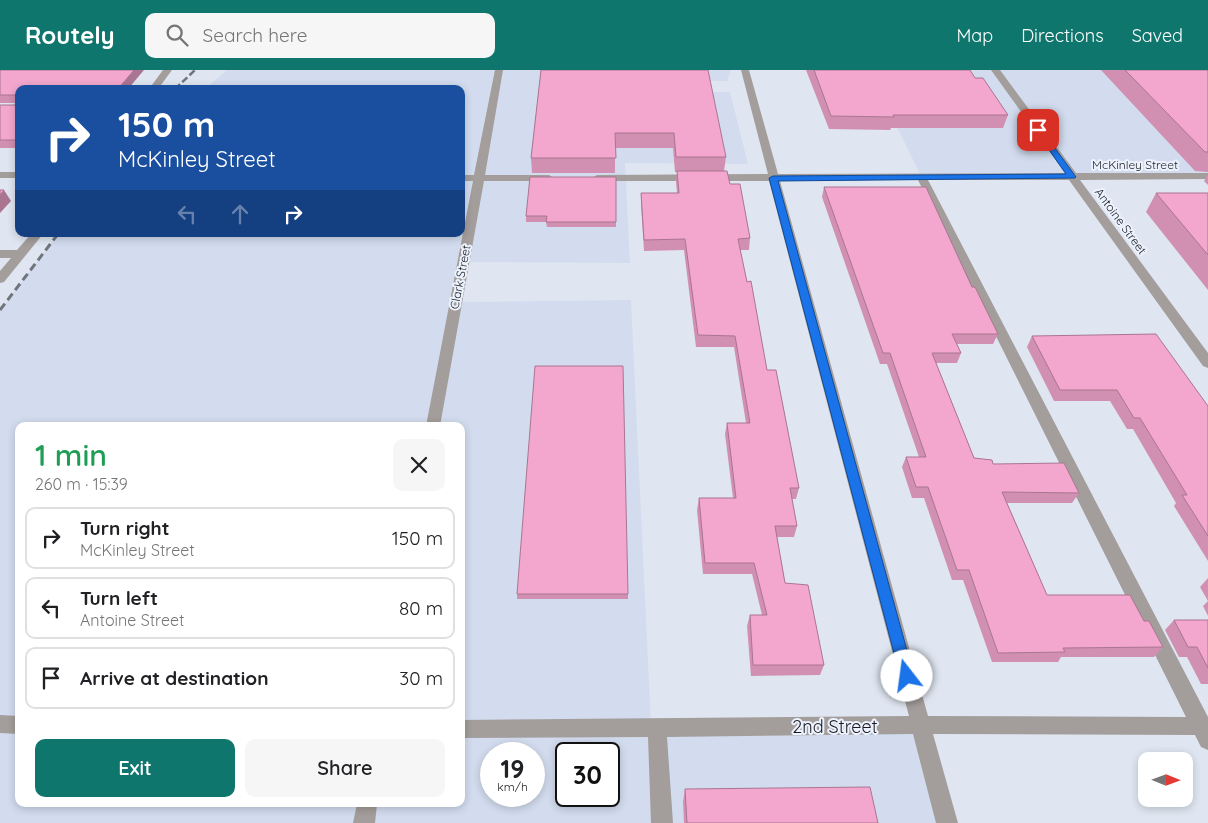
<!DOCTYPE html>
<html lang="en">
<head>
<meta charset="utf-8">
<style>
  :root { --surface:#fff; --page:#f6f6f6; --text:#202124; --muted:#757577; --line:#e0e0e0; --accent:#0f766e }
  body { margin:0; font-family:Quicksand,sans-serif; background:var(--page); color:var(--text); height:100vh; display:flex; flex-direction:column; font-size:19px; white-space:nowrap }
  * { box-sizing:border-box; margin:0 }
  p { font-size:16px; color:var(--muted) }
  .icon { flex:none; width:28px; height:28px; fill:none; stroke:currentColor; stroke-width:2; stroke-linecap:round; stroke-linejoin:round }
  .map { position:relative; flex:1; overflow:hidden }
  .panel { position:absolute; left:15px; top:352px; width:450px; height:385px; display:flex; flex-direction:column; background:var(--surface); border-radius:10px; box-shadow:0 2px 8px #0003 }
  .panel>* { flex:none }
  .guide { position:absolute; left:15px; top:15px; width:450px; height:152px; border-radius:10px; box-shadow:0 2px 8px #0003; background:#1a4fa0; color:#fff; overflow:hidden }
  .needle { width:32px; rotate:91deg }
  .controls { position:absolute; left:1138px; top:682px; display:grid; gap:10px }
  .controls a { display:grid; place-items:center; width:55px; height:55px; border-radius:10px; background:var(--surface); box-shadow:0 2px 8px #0003; font-size:25px }
  .speed { position:absolute; left:480px; top:672px; display:flex; gap:10px; font-size:25px; font-weight:700; text-align:center }
  .speed>* { display:grid; place-content:center; width:65px; height:65px; border-radius:50%; background:var(--surface); box-shadow:0 2px 8px #0003; line-height:1 }
  .speed small { font-size:12px; font-weight:400 }
  .speed .limit { border:2px solid #111; border-radius:8px; background:#fff; color:#111 }
  .pin { position:absolute; display:grid; place-items:center; width:42px; height:42px; color:#fff; margin:-21px; border-radius:10px; box-shadow:0 2px 8px #0006 }
  .me { position:absolute; width:55px; margin:-28px; rotate:345deg; stroke-linejoin:round; filter:drop-shadow(0 0 4px #0008) }
  .turn { display:flex; align-items:center; gap:18px; height:105px; padding:0 20px; font-size:22px }
  .turn .icon { width:65px; height:65px; stroke-width:2.5 }
  .turn b { display:block; font-size:35px; line-height:42px }
  .lanes { display:flex; align-items:center; height:48px; padding:0 20px; background:#0003; justify-content:center; gap:25px; direction:ltr }
  .lanes .off { opacity:.35 }
  .round { display:grid; place-items:center; flex:none; width:52px; height:52px; border-radius:10px; background:var(--page) }
  .overview { display:flex; align-items:center; justify-content:space-between; height:85px; padding:0 20px }
  h1 { font-size:30px; font-weight:600; line-height:38px; color:#1e9e55 }
  .action { display:flex; gap:10px; margin-top:auto; padding:10px 20px }
  .action a { flex:1; height:58px; border-radius:10px; background:var(--accent); color:#fff; font-size:20px; font-weight:600; line-height:58px; text-align:center }
  .action a+a { background:var(--page); color:var(--text) }
  ul { padding:0; list-style:none }
  li { display:flex; align-items:center; gap:15px; height:62px; margin:0 10px 8px; padding:0 10px; border:2px solid var(--line); border-radius:10px }
  li div { flex:1 }
  li b { display:block; font-size:19px }
  li em { font-style:normal }
  header { display:flex; align-items:center; gap:30px; box-sizing:border-box; height:70px; padding:0 25px; background:var(--accent); color:#fff }
  header strong { font-size:24px }
  nav { display:flex; gap:28px; margin-inline-start:auto; font-size:18px }
  .search { width:350px; height:45px; background:var(--page); display:flex; align-items:center; gap:12px; box-sizing:border-box; padding:0 18px; border-radius:10px; color:var(--muted); font-size:19px }
  .map>svg:first-child { display:block }
  .built { fill:#d2dcee; fill-rule:evenodd }
  .lines { fill:none; stroke-linecap:round; stroke-linejoin:round }
  .minor { fill:#a39d9b; fill-rule:evenodd }
  .rail-far1 { stroke:#70747b; stroke-width:2.5; stroke-dasharray:7 3; stroke-linecap:butt }
  .rail { stroke:#70747b; stroke-width:3; stroke-dasharray:8 4.5; stroke-linecap:butt }
  .wall { fill:#d190b1 }
  .shaded-wall { fill:#aa7590 }
  .building { fill:#f3a7ce; stroke:#aa7590 }
  .route { fill:#1a73e8; stroke:#114b97 }
  .labels { text-anchor:middle; dominant-baseline:central; stroke-width:4; stroke-linejoin:round; paint-order:stroke }
  .far-street-label { font-size:12px; fill:#1a1c20; stroke:#edf3fe }
  .near-street-label { font-size:18px; fill:#1a1c20; stroke:#edf3fe }
</style>
</head>
<body>
<header>
<strong>Routely</strong>
<div class="search"><svg class="icon" aria-label="search" viewBox="0 0 24 24"><circle cx="10" cy="10" r="6"/><path d="M15 15l6 6"/></svg>Search here</div>
<nav><a>Map</a><a>Directions</a><a>Saved</a></nav>
</header>
<div class="map">
<svg width="1208" height="753" viewBox="0 0 1208 753">
  <rect width="100%" height="100%" fill="#dfe6f1"/>
  <g class="built">
    <path d="M227 0H731L727 11H630V23L730 22 748 94 625 93 630 193 463 192 455 232 631 230 651 657 920 655 947 753H0V240L58 164H461V19H205ZM19 356H461V734H19ZM491 684H534V726H491ZM566 684H609V726H566Z"/>
    <polygon points="869,0 1208,0 1208,106 922,108"/>
  </g>
  <g class="lines">
    <g class="minor">
      <polygon points="163,0 172,0 158,19 149,19"/>
      <polygon points="495,0 503,0 485,105 549,105 554,108 549,111 484,111 440,356 426,356 473,111 461,111 461,105 474,105"/>
      <path d="M741 0H749L778 104 1065 103 991 0H1000L1076 103H1208V109L1080 110 1208 283V298L1203 296 1069 110H928L1208 647V680L1201 677 1195 665 933 664 958 753H936L913 664 667 667 673 753H651L648 667 461 668V650L909 646 769 111H597L592 108 597 105 768 104ZM918 110 1186 647 928 646 780 111Z"/>
      <rect x="0" y="102" width="19" height="6"/>
      <polygon points="31,164 43,164 4,212 0,213 0,201 11,188 0,188 0,180 17,180"/>
      <polygon points="0,645 19,646 19,664 0,663"/>
      <polygon points="357,734 377,734 375,753 353,753"/>
    </g>
    <polyline class="rail-far1" points="175,19 195,0"/>
    <polyline class="rail" points="0,240 58,164"/>
  </g>
  <g class="wall">
    <polygon points="0,0 19,19 19,78 0,78 0,35 15,35 15,33 0,33"/>
    <polygon points="541,0 726,87 724,101 750,168 749,180 740,180 747,212 767,300 799,418 796,429 792,429 797,456 794,467 777,467 785,513 824,595 820,605 751,606 747,556 750,545 762,545 752,504 703,504 697,440 699,428 733,428 725,364 727,353 746,353 734,277 696,277 684,180 644,181 641,134 641,123 677,123 676,112 677,102 675,102 673,78 615,78 615,103 532,103 531,88"/>
    <polygon points="806,0 970,0 975,8 1008,45 1003,58 891,58 890,60 829,59"/>
    <polygon points="1101,0 1208,0 1208,102 1195,101"/>
    <polygon points="1208,104 1208,115 1204,111"/>
    <polygon points="616,107 616,157 547,157 546,152 526,152 526,146"/>
    <polygon points="824,117 972,217 998,264 993,274 957,274 961,283 957,293 936,293 974,388 1079,423 1072,433 1007,433 1047,525 1144,551 1163,577 1154,587 1061,587 1058,592 992,592 963,510 952,510 924,428 912,428 902,397 906,387 919,387 887,294 880,294 822,127"/>
    <polygon points="1156,123 1208,123 1208,220 1146,142"/>
    <polygon points="1032,266 1208,336 1208,491 1174,436 1176,433 1133,359 1127,359 1110,331 1054,331 1027,277"/>
    <polygon points="1208,508 1208,546 1203,536 1208,531 1200,517"/>
    <rect x="517" y="524" width="111" height="5"/>
    <polygon points="1174,550 1208,550 1208,614 1201,614 1187,587 1179,587 1165,560"/>
    <polygon points="685,719 878,753 684,753 683,732"/>
  </g>
  <g class="shaded-wall">
    <polygon points="134,0 144,0 128,19 118,19"/>
    <polygon points="4,120 11,131 0,143 0,125"/>
  </g>
  <g class="building">
    <polygon points="0,0 134,0 118,19 19,19 19,70 0,70 0,35 15,35 17,27 15,25 0,25"/>
    <polygon points="541,0 708,0 726,87 676,87 674,63 615,63 616,88 531,88"/>
    <polygon points="814,0 970,0 975,8 983,8 1008,45 893,45 894,47 831,46"/>
    <polygon points="1125,0 1208,0 1208,82 1205,82"/>
    <polygon points="677,101 727,101 730,114 740,114 750,168 738,169 747,212 751,211 767,300 776,300 799,418 790,418 797,456 775,456 785,513 808,515 824,595 753,595 750,545 767,545 754,493 705,493 699,428 736,428 727,353 750,353 735,266 698,265 685,169 644,170 641,123 679,123"/>
    <polygon points="530,107 616,107 616,152 546,152 547,146 526,146"/>
    <polygon points="824,117 926,117 972,217 975,217 998,264 952,264 961,283 932,283 974,388 992,390 993,394 1064,393 1079,423 1002,422 1047,525 1130,525 1144,551 1149,551 1163,577 1063,578 1065,582 998,583 969,500 957,500 928,417 916,417 906,387 926,387 890,283 883,283"/>
    <polygon points="0,120 4,120 0,125"/>
    <polygon points="1156,123 1208,123 1208,185"/>
    <polygon points="1156,264 1208,336 1208,466 1182,425 1187,425 1140,348 1134,348 1117,320 1060,320 1032,266"/>
    <polygon points="535,296 623,296 628,524 517,524"/>
    <polygon points="1174,550 1208,550 1208,598 1197,577 1188,577"/>
    <polygon points="870,717 878,753 687,753 685,719"/>
  </g>
  <polygon class="route" points="1036,59 1041,59 1076,107 1075,108 778,111 914,606 912,610 907,612 902,610 900,606 769,108 773,106 1066,104 1035,60"/>
  <g class="labels">
    <g class="far-street-label">
      <text x="1135" y="94">McKinley Street</text>
      <text transform="translate(1121 151) rotate(54)">Antoine Street</text>
      <text transform="translate(460 207) rotate(-79)">Clark Street</text>
    </g>
    <g class="near-street-label">
      <text x="835" y="656">2nd Street</text>
    </g>
  </g>
</svg>
<div class="controls">
<a><svg class="needle" viewBox="-14 -14 28 28"><path d="M0-13l5 13h-10z" fill="#e53935"/><path d="M0 13l5-13h-10z" fill="#757577"/></svg></a>
</div>
<div class="speed"><div>19<small>km/h</small></div><div class="limit">30</div></div>
<div class="pin" style="left:1038px;top:60px;background:#d93025"><svg class="icon" aria-label="arrive" viewBox="0 0 24 24"><path d="M6 21V4h12l-3 4 3 4H6"/></svg></div>
<svg class="me" style="left:907px;top:606px" viewBox="-20 -20 40 40"><circle r="19" fill="#fff"/><path d="M0-13L10 11 0 6-10 11z" fill="#1a73e8"/></svg>
<div class="guide">
<div class="turn"><svg class="icon" aria-label="right" viewBox="0 0 24 24"><path d="M7 20v-9h11M14 6l5 5-5 5"/></svg><div><b>150 m</b>McKinley Street</div></div>
<div class="lanes"><svg class="icon off" aria-label="left" viewBox="0 0 24 24"><path d="M17 20v-9H6M10 6l-5 5 5 5"/></svg><svg class="icon off" aria-label="ahead" viewBox="0 0 24 24"><path d="M12 20V5M6 11l6-6 6 6"/></svg><svg class="icon" aria-label="right" viewBox="0 0 24 24"><path d="M7 20v-9h11M14 6l5 5-5 5"/></svg></div>
</div>
<section class="panel">
<div class="overview"><div><h1>1 min</h1><p>260 m · 15:39</p></div><a class="round"><svg class="icon" aria-label="close" viewBox="0 0 24 24"><path d="M6 6l12 12M18 6L6 18"/></svg></a></div>
<ul>
<li><svg class="icon" aria-label="right" viewBox="0 0 24 24"><path d="M7 20v-9h11M14 6l5 5-5 5"/></svg><div><b>Turn right</b><p>McKinley Street</p></div><em>150 m</em></li>
<li><svg class="icon" aria-label="left" viewBox="0 0 24 24"><path d="M17 20v-9H6M10 6l-5 5 5 5"/></svg><div><b>Turn left</b><p>Antoine Street</p></div><em>80 m</em></li>
<li><svg class="icon" aria-label="arrive" viewBox="0 0 24 24"><path d="M6 21V4h12l-3 4 3 4H6"/></svg><div><b>Arrive at destination</b></div><em>30 m</em></li>
</ul>
<div class="action"><a>Exit</a><a>Share</a></div>
</section>
</div>
</body>
</html>
